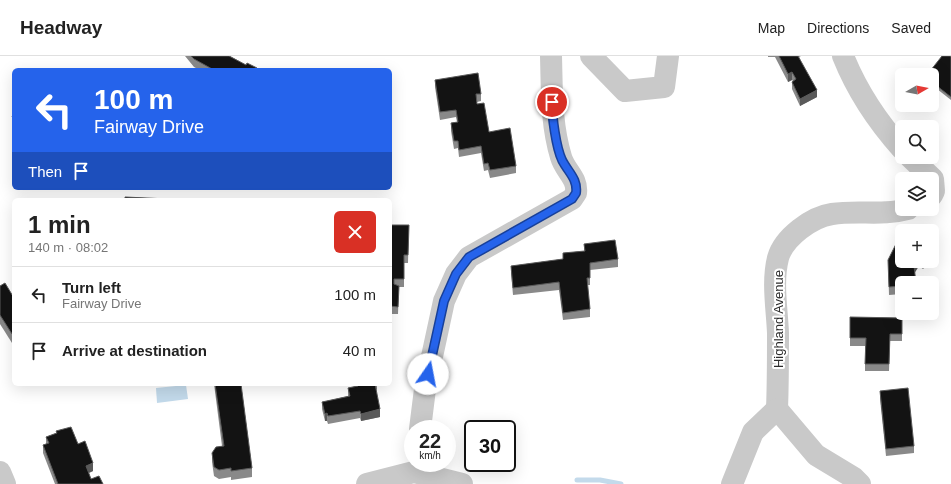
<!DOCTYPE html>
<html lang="en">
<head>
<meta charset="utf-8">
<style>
  :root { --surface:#fff; --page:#f6f6f6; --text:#222; --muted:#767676; --line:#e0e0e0 }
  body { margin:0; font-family:Helvetica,sans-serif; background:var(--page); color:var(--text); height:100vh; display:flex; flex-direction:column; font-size:15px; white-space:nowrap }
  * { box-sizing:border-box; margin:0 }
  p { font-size:13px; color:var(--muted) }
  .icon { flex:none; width:22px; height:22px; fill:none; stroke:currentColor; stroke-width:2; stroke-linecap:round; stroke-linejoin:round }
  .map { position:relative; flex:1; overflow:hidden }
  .side { position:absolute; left:12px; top:142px; width:380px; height:188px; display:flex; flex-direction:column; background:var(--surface); border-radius:6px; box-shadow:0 4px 16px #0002 }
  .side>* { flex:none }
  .top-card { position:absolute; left:12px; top:12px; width:380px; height:122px; border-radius:6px; box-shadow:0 4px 16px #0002; background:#2563eb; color:#fff; overflow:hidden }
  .needle { width:26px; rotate:81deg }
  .fabs { position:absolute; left:895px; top:12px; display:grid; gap:8px }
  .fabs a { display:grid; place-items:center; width:44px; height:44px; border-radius:6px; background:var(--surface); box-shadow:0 4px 16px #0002; font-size:20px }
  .speed { position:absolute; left:404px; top:364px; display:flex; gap:8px; font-size:20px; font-weight:700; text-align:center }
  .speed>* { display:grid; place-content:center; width:52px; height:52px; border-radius:50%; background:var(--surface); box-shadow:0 4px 16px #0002; line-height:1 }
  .speed small { font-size:10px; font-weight:400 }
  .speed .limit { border:2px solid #111; border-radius:6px; background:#fff; color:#111 }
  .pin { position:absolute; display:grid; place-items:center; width:34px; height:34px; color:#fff; margin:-17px; border:2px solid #fff; border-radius:50%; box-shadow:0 1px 4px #0007 }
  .me { position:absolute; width:44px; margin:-22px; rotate:12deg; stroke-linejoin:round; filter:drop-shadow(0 0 3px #0008) }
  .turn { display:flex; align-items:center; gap:14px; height:84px; padding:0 16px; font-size:18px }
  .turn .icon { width:52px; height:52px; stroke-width:2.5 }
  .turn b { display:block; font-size:28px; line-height:34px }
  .then { display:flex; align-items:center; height:38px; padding:0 16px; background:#0003; gap:8px; font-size:15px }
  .round { display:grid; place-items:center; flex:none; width:42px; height:42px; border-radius:6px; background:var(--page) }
  .headline { display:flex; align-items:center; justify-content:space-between; height:68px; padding:0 16px }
  h1 { font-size:24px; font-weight:800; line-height:30px }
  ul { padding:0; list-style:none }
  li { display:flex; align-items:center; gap:12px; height:56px; padding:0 16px; border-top:1px solid var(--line) }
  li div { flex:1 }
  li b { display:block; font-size:15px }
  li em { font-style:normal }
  header { display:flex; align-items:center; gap:24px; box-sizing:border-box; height:56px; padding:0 20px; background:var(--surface); border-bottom:1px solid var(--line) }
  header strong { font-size:19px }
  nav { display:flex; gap:22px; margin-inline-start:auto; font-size:14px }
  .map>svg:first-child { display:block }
  .water { fill:#c3daeb }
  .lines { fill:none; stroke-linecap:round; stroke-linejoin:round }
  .stream { stroke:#c3daeb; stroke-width:5 }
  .minor { stroke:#c9c9c9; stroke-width:22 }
  .wall { fill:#898989 }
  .shaded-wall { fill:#5a5a5a }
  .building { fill:#131313; stroke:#5a5a5a }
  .route-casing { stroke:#184099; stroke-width:10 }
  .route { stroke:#2563eb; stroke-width:7 }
  .labels { text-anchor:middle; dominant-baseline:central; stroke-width:4; stroke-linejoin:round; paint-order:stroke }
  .street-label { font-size:13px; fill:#2c2c2c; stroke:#fff }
</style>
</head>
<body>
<header>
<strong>Headway</strong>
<nav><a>Map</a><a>Directions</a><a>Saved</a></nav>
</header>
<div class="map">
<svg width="951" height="428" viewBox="0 0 951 428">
  <rect width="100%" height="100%" fill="#fff"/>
  <polygon class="water" points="186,329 188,343 157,347 156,332"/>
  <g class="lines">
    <polyline class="stream" points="577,424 600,424 621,428"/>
    <g class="minor">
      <polyline points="591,0 625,35 664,31 668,0"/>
      <path d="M843 0C857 35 876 64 902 93"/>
      <polyline points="910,101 933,123 934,135 932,139"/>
      <path d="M777 353C778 328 778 303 778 277 777 253 772 226 778 202 784 181 812 161 832 158 858 154 883 160 908 153"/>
      <path d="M420 373 425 333 444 245 456 218 469 201 572 143 576 137C578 122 565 115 561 101 551 68 552 35 551 0"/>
      <polyline points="0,416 5,428"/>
      <polyline points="367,428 414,416 462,428"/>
      <polyline points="732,428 753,376 777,353 816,399 854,422 860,428"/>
    </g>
  </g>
  <g class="wall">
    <polygon points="185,0 230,0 246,9 257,14 200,14 194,11"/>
    <polygon points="768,0 801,0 799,1 817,41 800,50 792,33 792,26 793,25 792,24 788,26 775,1 768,1"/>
    <polygon points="951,1 951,44 932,29 932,19"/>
    <polygon points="435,24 481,38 481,45 477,46 477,48 489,76 516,110 516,117 490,122 488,114 484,115 481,97 459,101 458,92 454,93 451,75 451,67 457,66 456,61 440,64 435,31"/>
    <polygon points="14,59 14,71 12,65 12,60"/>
    <polygon points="390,169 409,169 408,207 404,207 404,231 399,231 398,258 390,258"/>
    <polygon points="584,188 618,203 618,211 590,214 590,229 587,229 590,253 590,261 563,264 559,234 513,239 511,217 511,210 563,203 563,197 584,195"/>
    <polygon points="888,204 902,205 927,205 923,213 919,210 902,227 902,238 889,239"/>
    <polygon points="0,230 14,242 14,286 12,287 0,268"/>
    <polygon points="850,261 902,262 902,285 890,285 889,315 865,315 865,290 850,290"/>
    <polygon points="214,328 241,328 252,412 252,421 231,424 231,421 219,423 214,420 212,406 212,397 222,390"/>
    <polygon points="356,328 377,328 377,333 376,334 380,361 361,365 360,362 328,368 327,365 325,365 322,353 322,346 348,340 348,332 356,330"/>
    <polygon points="880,335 914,390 914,397 886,400 880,343"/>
    <polygon points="56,375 78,388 93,415 89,417 91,423 103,428 55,428 43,397 43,389 46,388 46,381 56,377"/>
  </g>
  <g class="shaded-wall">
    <polygon points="792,16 792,24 788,26 788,18"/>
    <polygon points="817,34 817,41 800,50 800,43"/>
    <polygon points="917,205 919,205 919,210 914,218 914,210"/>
    <polygon points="923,205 927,205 923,213"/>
    <polygon points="14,277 14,286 12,287 12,278"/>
    <polygon points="380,353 380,361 361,365 361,358"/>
    <polygon points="327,357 327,365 325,365 325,358"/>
    <polygon points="93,407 93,415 86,418 86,410"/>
  </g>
  <g class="building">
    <polygon points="191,0 229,0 246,9 247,7 257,12 256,14 214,14 194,3"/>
    <polygon points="779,0 798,0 817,34 800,43 792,26 796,23 792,16 788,18"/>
    <polygon points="942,0 950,0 951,1 951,41 932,26 932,19 927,19"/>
    <polygon points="478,17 481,38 476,38 477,48 484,47 489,76 510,72 516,110 490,114 488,107 484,108 481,90 459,94 458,85 454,85 451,67 458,66 456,54 440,56 435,24"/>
    <polygon points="14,59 14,65 12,60"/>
    <polygon points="125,141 168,143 169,144 125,144"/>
    <polygon points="390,169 409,169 408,199 404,199 404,223 394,223 394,228 399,230 398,251 390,250"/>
    <polygon points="901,178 902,179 902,205 917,205 914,210 916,227 902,227 902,230 889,231 888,204"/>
    <polygon points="615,184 618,203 590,207 590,222 587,222 590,253 563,257 559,226 513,232 511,210 563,203 563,197 585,195 584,188"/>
    <polygon points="5,227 14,242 14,277 12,278 0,259 0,230"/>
    <polygon points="850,261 902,262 902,278 890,278 889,308 865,308 866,282 850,282"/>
    <polygon points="215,328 241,328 252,412 231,415 231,412 219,414 214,411 212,397 216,391 224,390"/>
    <polygon points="357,328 375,328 380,353 361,358 360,355 328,360 327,357 325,358 322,346 350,340 348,332 358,330"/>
    <polygon points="908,332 914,390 886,393 880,335"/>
    <polygon points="71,371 78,388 85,385 93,407 86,410 91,423 99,420 103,428 58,428 43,389 49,387 46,381 57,377 56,375"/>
  </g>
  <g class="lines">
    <g class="route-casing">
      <path id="route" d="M428 318 444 245 456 218 469 201 572 143 576 137C578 123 568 116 562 104 556 91 552 61 552 46"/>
    </g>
    <use href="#route" class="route"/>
  </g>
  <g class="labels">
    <g class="street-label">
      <text transform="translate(778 263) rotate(-90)">Highland Avenue</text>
    </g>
  </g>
</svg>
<div class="fabs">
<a><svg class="needle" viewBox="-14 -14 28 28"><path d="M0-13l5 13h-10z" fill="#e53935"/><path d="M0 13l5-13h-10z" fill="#767676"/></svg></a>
<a><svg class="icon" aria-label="search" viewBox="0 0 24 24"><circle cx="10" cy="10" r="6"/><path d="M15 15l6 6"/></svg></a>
<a><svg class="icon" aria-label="layers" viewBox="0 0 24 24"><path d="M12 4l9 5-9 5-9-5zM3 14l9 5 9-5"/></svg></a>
<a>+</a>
<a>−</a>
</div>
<div class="speed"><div>22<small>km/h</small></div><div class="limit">30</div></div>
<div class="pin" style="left:552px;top:46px;background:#d93025"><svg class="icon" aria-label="arrive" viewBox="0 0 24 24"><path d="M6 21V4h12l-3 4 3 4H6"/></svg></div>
<svg class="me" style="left:428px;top:318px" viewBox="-20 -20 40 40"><circle r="19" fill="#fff"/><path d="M0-13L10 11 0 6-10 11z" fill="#2563eb"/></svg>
<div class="top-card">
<div class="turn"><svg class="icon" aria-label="left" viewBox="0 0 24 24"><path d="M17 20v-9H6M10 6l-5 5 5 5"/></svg><div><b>100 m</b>Fairway Drive</div></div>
<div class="then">Then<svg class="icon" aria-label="arrive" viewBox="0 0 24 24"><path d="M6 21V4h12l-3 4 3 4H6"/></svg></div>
</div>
<section class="side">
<div class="headline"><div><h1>1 min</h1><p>140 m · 08:02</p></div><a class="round" style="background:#d93025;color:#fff"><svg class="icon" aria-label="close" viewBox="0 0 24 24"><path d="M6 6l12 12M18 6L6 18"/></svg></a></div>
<ul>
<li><svg class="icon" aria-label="left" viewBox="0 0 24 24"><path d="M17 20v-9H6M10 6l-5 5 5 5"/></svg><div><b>Turn left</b><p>Fairway Drive</p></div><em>100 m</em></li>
<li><svg class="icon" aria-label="arrive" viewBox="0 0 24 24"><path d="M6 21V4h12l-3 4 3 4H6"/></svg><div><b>Arrive at destination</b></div><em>40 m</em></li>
</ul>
</section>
</div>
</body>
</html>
